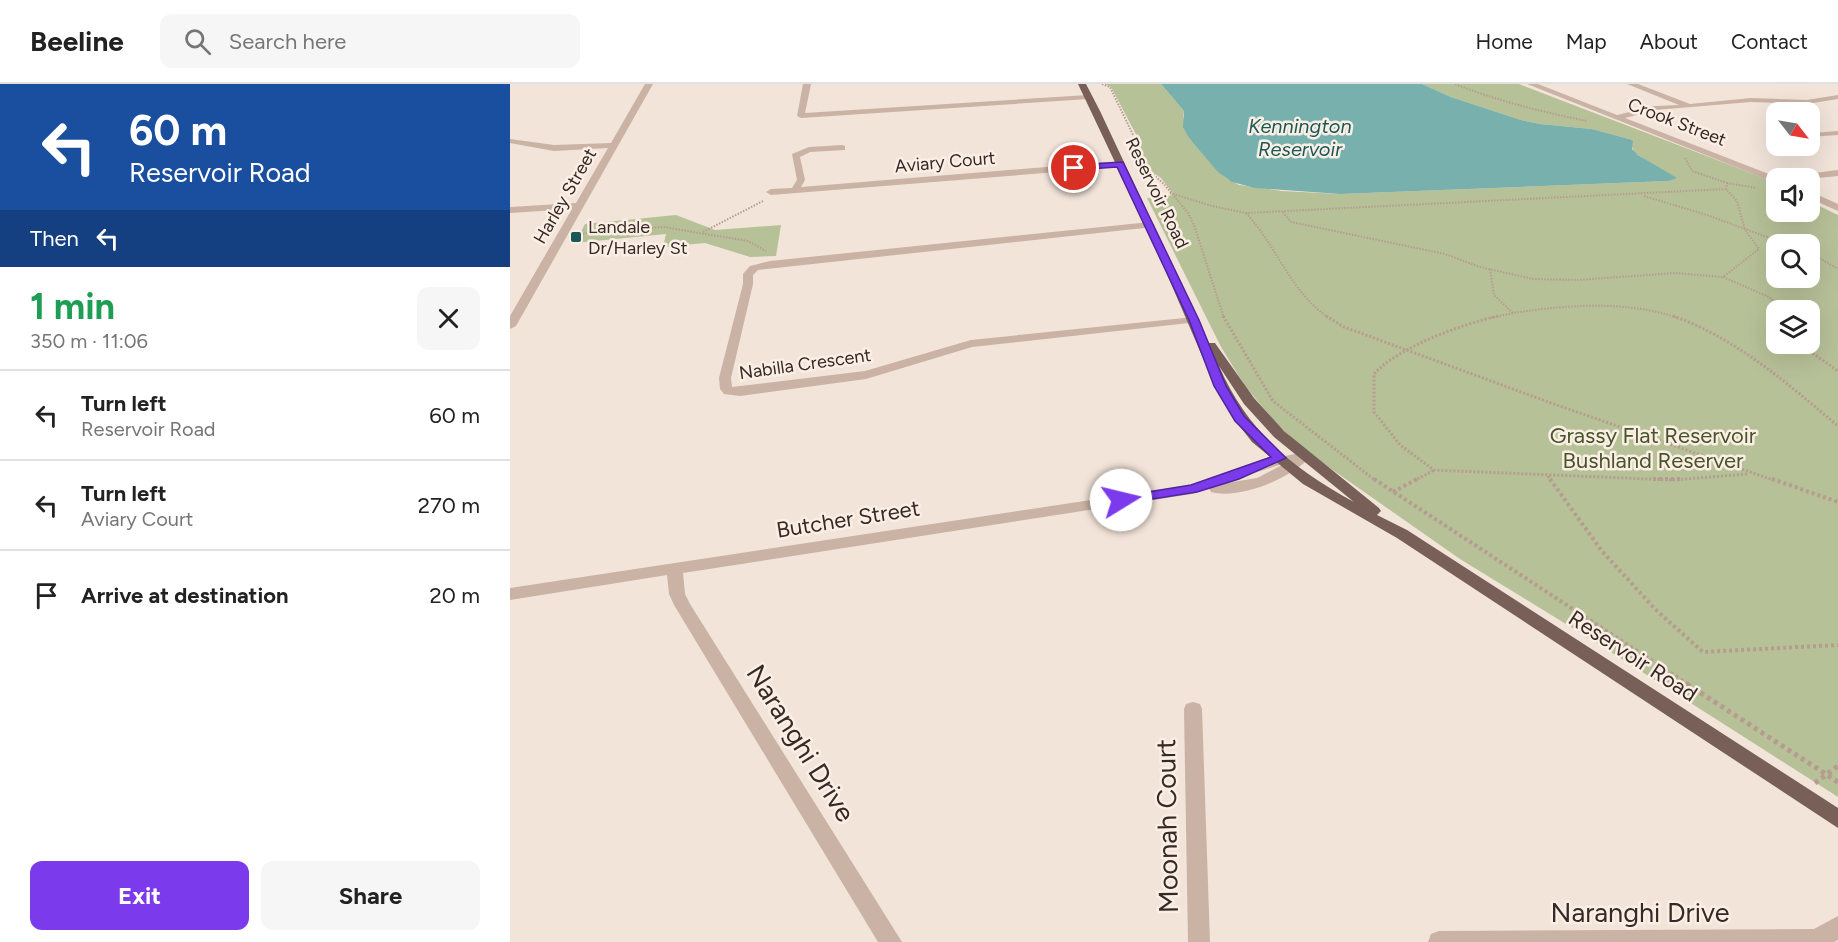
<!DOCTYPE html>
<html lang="en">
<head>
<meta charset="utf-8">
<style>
  :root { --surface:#fff; --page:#f6f6f6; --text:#222; --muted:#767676; --line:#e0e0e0; --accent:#7c3aed }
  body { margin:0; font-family:Figtree,sans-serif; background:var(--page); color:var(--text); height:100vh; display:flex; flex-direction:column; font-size:22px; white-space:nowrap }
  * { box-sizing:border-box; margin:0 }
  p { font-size:20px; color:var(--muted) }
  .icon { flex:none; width:33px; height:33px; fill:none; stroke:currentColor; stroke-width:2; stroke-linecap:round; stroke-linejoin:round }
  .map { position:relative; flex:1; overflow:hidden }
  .details { display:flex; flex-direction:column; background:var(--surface); width:510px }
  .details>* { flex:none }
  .top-card { background:#1a4fa0; color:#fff; overflow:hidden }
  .needle { width:39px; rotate:121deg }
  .controls { position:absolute; left:1256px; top:18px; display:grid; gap:12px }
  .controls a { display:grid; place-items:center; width:54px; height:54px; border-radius:12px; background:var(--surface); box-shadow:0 6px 24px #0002; font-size:30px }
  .pin { position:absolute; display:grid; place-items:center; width:51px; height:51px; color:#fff; margin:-26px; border:3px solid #fff; border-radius:50%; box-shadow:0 2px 6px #0007 }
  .me { position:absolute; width:66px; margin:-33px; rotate:81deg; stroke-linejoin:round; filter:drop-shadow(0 0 4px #0008) }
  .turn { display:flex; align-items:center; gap:21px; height:126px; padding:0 30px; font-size:27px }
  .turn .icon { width:78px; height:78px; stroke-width:2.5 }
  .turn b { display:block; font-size:42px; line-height:51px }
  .then { display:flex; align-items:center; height:57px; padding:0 30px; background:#0003; gap:12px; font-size:22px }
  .round { display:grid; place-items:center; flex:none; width:63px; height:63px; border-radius:12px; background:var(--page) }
  .headline { display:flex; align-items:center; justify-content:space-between; height:102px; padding:0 30px }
  h1 { font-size:36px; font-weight:700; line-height:45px; color:#1e9e55 }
  .primary-button { display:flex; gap:12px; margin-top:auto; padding:12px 30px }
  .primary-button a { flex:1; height:69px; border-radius:12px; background:var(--accent); color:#fff; font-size:24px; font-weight:700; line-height:69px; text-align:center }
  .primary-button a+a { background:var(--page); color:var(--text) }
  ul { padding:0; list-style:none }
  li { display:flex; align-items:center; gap:18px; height:90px; padding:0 30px; border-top:2px solid var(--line) }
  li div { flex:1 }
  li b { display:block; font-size:22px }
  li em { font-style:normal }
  header { display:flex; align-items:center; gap:36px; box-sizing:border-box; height:84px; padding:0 30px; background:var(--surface); border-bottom:2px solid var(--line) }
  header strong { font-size:28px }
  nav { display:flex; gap:33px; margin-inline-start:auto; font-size:21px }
  .search { width:420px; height:54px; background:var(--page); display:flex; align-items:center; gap:15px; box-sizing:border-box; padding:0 21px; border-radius:12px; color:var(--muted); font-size:22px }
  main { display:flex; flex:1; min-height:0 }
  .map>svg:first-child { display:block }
  .green { fill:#b7c198; fill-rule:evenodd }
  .water { fill:#77b0ad }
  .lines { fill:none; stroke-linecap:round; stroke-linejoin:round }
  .path-far3 { stroke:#b69c8f; stroke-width:2; stroke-dasharray:1.5 1.5; stroke-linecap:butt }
  .path-far2 { stroke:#b69c8f; stroke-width:3; stroke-dasharray:2 2; stroke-linecap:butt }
  .path-far1 { stroke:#b69c8f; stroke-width:4; stroke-dasharray:3 3; stroke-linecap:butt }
  .path { stroke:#b69c8f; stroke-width:5; stroke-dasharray:4 4; stroke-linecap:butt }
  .minor { fill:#cab2a4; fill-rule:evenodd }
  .major { fill:#785f57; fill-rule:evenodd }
  .route { fill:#7c3aed; stroke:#51269a; stroke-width:1.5 }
  .poi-dot { fill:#1a5857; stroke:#faeee5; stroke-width:2 }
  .labels { text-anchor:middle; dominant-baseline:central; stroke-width:5; stroke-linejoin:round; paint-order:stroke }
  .far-street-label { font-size:18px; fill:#352a26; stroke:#faeee5 }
  .far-poi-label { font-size:18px; fill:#352a26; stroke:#faeee5; text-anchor:start }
  .far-water-label { font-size:20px; font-style:italic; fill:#1a5857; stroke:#faeee5 }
  .park-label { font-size:22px; fill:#485529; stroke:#faeee5 }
  .street-label { font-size:22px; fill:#352a26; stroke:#faeee5 }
  .near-street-label { font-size:27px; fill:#352a26; stroke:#faeee5 }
</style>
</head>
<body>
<header>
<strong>Beeline</strong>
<div class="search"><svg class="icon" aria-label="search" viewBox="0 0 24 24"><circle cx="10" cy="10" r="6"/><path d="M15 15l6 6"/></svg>Search here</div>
<nav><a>Home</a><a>Map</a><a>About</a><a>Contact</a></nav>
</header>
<main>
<section class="details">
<div class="top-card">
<div class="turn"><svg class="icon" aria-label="left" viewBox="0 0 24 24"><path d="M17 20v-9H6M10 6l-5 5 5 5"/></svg><div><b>60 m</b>Reservoir Road</div></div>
<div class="then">Then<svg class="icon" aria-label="left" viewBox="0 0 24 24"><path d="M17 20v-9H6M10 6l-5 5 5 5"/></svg></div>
</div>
<div class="headline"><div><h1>1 min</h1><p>350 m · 11:06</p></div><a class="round"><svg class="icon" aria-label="close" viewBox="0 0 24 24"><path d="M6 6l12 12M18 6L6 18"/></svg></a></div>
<ul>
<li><svg class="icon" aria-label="left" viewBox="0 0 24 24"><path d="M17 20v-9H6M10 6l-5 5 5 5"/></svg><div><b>Turn left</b><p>Reservoir Road</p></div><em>60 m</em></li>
<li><svg class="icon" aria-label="left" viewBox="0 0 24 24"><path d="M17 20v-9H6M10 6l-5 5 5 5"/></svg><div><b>Turn left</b><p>Aviary Court</p></div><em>270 m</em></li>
<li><svg class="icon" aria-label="arrive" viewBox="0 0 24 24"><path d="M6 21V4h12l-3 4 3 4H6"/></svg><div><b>Arrive at destination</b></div><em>20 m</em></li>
</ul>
<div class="primary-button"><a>Exit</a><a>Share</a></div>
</section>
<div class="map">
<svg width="1328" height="858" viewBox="0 0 1328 858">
  <rect width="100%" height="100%" fill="#f2e4d9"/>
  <g class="green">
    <path d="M595 0H651L674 27 673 33 679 54 716 94 729 101 772 107 830 110 1158 97 1142 80 1124 68 1119 55 1082 45 1030 40 1011 36 941 13 912 0H1009L1254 94 1266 100V128H1299V117L1328 131V713L1082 556 950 475 797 368 766 339 735 302 711 263 637 114 664 111 651 94 636 84 629 56 601 3ZM1266 160H1299V194H1266ZM1266 226H1299V260H1266Z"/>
    <polygon points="166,131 205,146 271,141 266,172 240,173 195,159 153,163 156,150 65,159 75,140"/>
  </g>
  <polygon class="water" points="651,0 912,0 941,13 1011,36 1030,40 1082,45 1119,55 1123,57 1122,65 1128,71 1167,94 1158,97 830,110 745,104 722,98 708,88 679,54 673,43 674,27"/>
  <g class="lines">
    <g class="path-far3">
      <polyline points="592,0 600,3 626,57 632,81 654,100 678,129 684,141 714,234"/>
      <path d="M945 0C988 17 1032 28 1077 37"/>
      <polyline points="1175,74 1182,87 1217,99 1216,105"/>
      <polyline points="1217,99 1246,104"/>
      <polyline points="660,109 702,122 736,129 1216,105 1227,117 1235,146 1249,165 1213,193 1259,213 1274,226"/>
      <polyline points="1134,112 1197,131 1276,160"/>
      <polyline points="773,128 781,138 935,170 970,183 1023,195 1068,196 1165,189 1213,193"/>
      <path d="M736 129C767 162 780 208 819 234"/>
      <polyline points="193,148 253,117"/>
      <polyline points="70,150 153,143 238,157 256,167"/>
      <polyline points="1299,168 1328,185"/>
      <path d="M980 185 984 211 1003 229C1056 221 1116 216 1168 234"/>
      <polyline points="981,234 1003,229"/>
    </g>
    <g class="path-far2">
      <polyline points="713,232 763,317 866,397"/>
      <polyline points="816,232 834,243 1041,319 1266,397"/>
      <path d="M988 232C953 240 888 263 864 290V328L890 361 924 386 1163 396 1237 390"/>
      <path d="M1163 232C1226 254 1278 300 1328 342"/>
      <polyline points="1296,260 1298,266 1328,287"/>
      <polyline points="1038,392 1041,397"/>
      <polyline points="904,397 924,386"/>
    </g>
    <g class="path-far1">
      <polyline points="864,395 1179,601"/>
      <polyline points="1040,395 1091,466 1145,525 1193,568 1328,561"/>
      <polyline points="1143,395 1173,395"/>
      <polyline points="1262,395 1328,418"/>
      <polyline points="883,408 907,395"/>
    </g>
    <g class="path">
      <polyline points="1177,600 1328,698"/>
      <polyline points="1305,699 1328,682"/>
    </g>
    <g class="minor">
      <polygon points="135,0 143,0 6,242 0,245 0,232 62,125 0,129 0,123 66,119 98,64 44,67 0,59 0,55 44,61 101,59"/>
      <polygon points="293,0 301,0 295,29 578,11 582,13 578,15 291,34 287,32"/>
      <polygon points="1017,0 1028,0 1107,31 1145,22 1169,21 1117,0 1128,0 1180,20 1241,14 1297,16 1328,11 1328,15 1297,20 1241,18 1145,26 1115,34 1269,94 1266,94 1266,99"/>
      <polygon points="1328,47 1328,51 1299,53 1299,49 1302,49"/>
      <polygon points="332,61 335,62 335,66 300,68 290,73 295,96 291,103 610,77 614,80 610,83 261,111 256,108 261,105 282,104 287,96 282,70 299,63"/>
      <polygon points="1328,86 1328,92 1299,95 1284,94 1288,91"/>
      <polygon points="1299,107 1328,120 1328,127 1299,114"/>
      <polygon points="640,138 645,141 643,143 248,186 243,191 243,200 221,294 222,303 355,287 461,256 684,233 690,236 688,238 462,263 356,295 230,312 214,310 210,305 209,294 233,200 233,190 240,182 260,177"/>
      <path d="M794 368 801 372C782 394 730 416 701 408L699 404 682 410 173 489 175 510 180 520 392 858H368L164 521 159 510 157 491 0 516V504L680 401 747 378ZM778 378 747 394 711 400Z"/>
      <polygon points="683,618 690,620 692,625 700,858 678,858 674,625 676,620"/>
      <polygon points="1328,832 1328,856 1324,858 918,858 921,850 929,847 1304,845"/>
    </g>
    <path class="major" d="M568 0H576L590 27 699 259H705L744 314 774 347 869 424 871 427 867 431 897 446 1328 724V744L887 454 793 400 742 358 728 340 708 309 647 167ZM709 282 734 320 764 353 844 418C782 384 738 348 709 282Z"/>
  </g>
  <polygon class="route" points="613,78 689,236 716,302 734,332 776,374 729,395 687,408 611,420 607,419 605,416 607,413 681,401 761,373 725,337 704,302 679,236 607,83 564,86 560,84 564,81"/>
  <rect class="poi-dot" x="60" y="147" width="12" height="12" rx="3"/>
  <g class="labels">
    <g class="far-street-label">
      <text transform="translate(1167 38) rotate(21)">Crook Street</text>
      <text transform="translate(435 78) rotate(-5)">Aviary Court</text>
      <text transform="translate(647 109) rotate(64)">Reservoir Road</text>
      <text transform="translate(55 112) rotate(-60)">Harley Street</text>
      <text transform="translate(295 280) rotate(-8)">Nabilla Crescent</text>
    </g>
    <g class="far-poi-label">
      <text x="78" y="143">Landale<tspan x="78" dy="21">Dr/Harley St</tspan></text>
    </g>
    <g class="far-water-label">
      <text x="790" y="42">Kennington<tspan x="790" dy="23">Reservoir</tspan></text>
    </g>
    <g class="park-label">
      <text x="1143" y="351">Grassy Flat Reservoir<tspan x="1143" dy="25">Bushland Reserver</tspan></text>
    </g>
    <g class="street-label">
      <text transform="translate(338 435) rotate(-9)">Butcher Street</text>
      <text transform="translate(1123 572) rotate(33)">Reservoir Road</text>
    </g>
    <g class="near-street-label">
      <text transform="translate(291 659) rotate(58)">Naranghi Drive</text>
      <text transform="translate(657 742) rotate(-91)">Moonah Court</text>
      <text x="1130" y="828">Naranghi Drive</text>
    </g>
  </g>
</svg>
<div class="controls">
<a><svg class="needle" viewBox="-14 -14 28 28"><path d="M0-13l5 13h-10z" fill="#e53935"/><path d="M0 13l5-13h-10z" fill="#767676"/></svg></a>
<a><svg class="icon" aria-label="sound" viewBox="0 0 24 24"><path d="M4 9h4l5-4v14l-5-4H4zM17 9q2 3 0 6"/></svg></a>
<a><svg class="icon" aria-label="search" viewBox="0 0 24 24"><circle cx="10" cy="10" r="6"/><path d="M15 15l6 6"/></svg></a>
<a><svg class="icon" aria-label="layers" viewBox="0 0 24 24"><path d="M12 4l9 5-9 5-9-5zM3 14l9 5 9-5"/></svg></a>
</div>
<div class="pin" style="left:564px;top:84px;background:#d93025"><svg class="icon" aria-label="arrive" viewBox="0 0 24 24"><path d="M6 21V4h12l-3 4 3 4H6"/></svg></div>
<svg class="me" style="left:611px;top:416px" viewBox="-20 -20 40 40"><circle r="19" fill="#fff"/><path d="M0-13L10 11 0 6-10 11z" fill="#7c3aed"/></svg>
</div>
</main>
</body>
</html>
